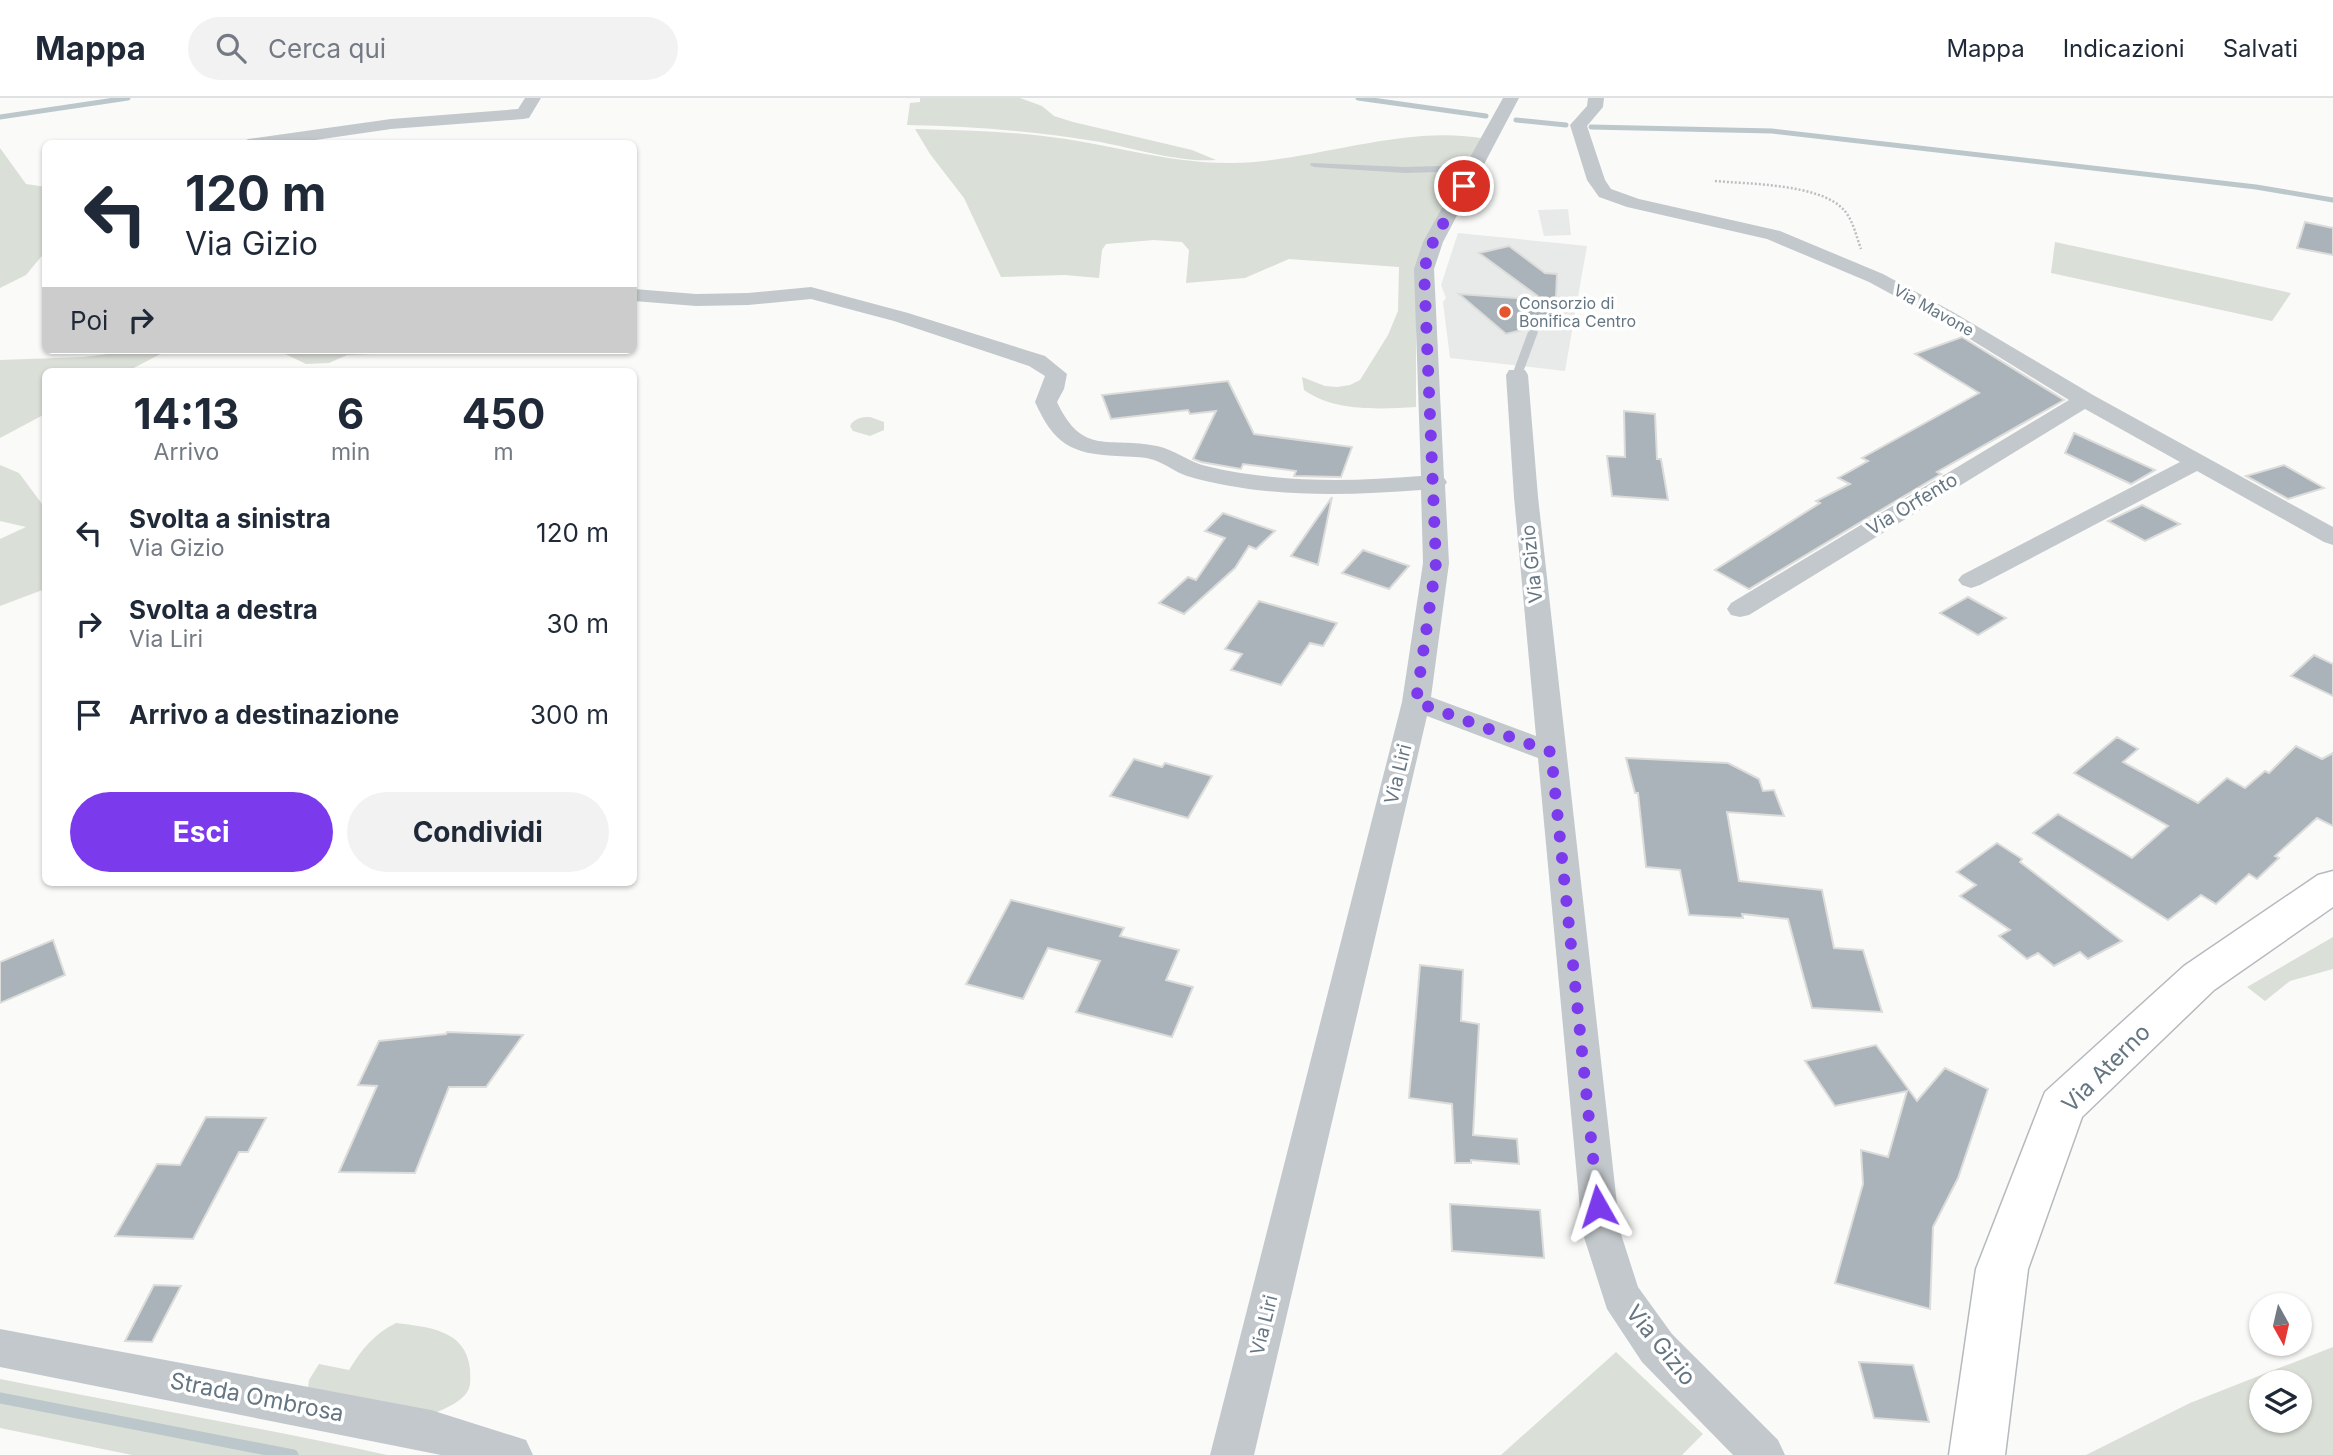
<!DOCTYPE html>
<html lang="it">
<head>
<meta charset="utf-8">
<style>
  :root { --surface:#fff; --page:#f2f2f3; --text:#1f2937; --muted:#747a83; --line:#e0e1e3; --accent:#7c3aed }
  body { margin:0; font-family:Inter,sans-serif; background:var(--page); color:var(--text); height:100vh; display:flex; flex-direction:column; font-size:26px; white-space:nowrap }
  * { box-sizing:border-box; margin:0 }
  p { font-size:23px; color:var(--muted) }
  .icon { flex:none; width:38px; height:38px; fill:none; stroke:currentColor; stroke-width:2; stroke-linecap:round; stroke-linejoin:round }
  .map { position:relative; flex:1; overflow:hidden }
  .side { position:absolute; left:42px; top:270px; width:595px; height:518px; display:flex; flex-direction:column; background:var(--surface); border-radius:10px; box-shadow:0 2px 5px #0004 }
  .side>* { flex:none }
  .hud { position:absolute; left:42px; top:42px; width:595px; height:214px; border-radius:10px; box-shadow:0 2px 5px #0004; background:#fff; color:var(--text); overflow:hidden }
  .needle { width:46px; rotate:172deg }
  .buttons { position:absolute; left:2249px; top:1195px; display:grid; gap:14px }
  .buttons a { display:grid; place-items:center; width:63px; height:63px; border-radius:50%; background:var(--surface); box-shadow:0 2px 5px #0004; font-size:35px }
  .pin { position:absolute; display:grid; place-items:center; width:60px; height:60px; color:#fff; margin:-30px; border:4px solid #fff; border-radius:50%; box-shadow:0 2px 7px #0007 }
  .me { position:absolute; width:77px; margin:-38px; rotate:354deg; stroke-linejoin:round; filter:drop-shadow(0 0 5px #0008) }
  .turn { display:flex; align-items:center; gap:24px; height:147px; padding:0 28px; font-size:32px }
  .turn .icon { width:91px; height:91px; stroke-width:2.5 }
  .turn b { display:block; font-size:49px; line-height:60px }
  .then { display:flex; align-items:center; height:66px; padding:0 28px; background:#0003; gap:14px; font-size:26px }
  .eta { display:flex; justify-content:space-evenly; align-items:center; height:119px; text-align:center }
  .eta b { font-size:42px; font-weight:700; line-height:49px }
  .action { display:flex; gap:14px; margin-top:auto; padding:14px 28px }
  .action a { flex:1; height:80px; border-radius:42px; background:var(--accent); color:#fff; font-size:28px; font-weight:700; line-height:80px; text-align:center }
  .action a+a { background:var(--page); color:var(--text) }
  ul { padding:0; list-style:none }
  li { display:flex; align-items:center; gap:21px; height:91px; padding:0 28px }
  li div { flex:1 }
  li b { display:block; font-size:26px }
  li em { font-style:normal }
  header { display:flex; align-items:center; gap:42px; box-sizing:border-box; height:98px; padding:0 35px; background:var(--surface); border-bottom:2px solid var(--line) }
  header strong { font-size:33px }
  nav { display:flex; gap:38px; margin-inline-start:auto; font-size:24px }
  .search { width:490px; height:63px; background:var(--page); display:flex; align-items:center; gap:18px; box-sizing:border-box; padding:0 24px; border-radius:38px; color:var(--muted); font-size:26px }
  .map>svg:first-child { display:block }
  .built { fill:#e8e9e9 }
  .green { fill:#dadfd7; fill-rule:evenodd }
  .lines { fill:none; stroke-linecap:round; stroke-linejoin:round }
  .stream-far1 { stroke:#bbc7cb; stroke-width:5 }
  .stream { stroke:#bbc7cb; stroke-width:11 }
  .building { fill:#aab3b9; stroke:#dcdcda; stroke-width:2 }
  .primary-casing { stroke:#b5babe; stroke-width:3 }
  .path { stroke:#bbbfc2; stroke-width:2.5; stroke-dasharray:2 2; stroke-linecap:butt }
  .lane { fill:#c3c8cc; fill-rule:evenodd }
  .street { fill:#c3c8cc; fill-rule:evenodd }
  .primary { fill:#fff; fill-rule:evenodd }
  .route { stroke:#7c3aed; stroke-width:12; stroke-dasharray:0 21.6 }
  .poi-dot { fill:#e4572e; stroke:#fff; stroke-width:2.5 }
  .labels { text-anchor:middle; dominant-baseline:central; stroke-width:7; stroke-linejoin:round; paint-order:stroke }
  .far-poi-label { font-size:16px; fill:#657683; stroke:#fff; text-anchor:start }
  .far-street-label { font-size:16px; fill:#657683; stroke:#fff }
  .street-label { font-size:19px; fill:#657683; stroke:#fff }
  .near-street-label { font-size:23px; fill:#657683; stroke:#fff }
</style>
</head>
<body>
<header>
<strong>Mappa</strong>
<div class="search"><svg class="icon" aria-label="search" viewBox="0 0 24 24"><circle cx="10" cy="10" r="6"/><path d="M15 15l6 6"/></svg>Cerca qui</div>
<nav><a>Mappa</a><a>Indicazioni</a><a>Salvati</a></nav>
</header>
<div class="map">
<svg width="2333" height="1357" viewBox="0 0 2333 1357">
  <rect width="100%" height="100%" fill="#fafaf8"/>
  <g class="built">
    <polygon points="1568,111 1571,137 1544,138 1538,112"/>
    <polygon points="1458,135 1587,148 1565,273 1450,260 1443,204 1446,200 1441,187"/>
  </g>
  <g class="green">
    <path d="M920 0H1020L1042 8 1054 18 1073 24 1192 52 1216 62C1178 65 1131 49 1094 43 1031 33 970 28 907 27L910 5 920 4Z"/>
    <path d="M915 31C958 32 1001 33 1043 38 1106 45 1169 66 1232 65 1313 64 1405 25 1486 41L1416 168V309C1379 311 1335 314 1304 292L1302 279 1325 288 1337 289 1350 287 1360 282 1388 237 1398 213 1399 169 1289 161 1245 180 1186 185 1189 152 1182 144 1154 142 1106 146 1102 152 1099 180 1065 177 1001 179 964 100 930 56Z"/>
    <polygon points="0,50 26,86 46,89 45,154 26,177 0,190"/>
    <polygon points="2055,144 2291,195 2272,223 2051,175"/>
    <polygon points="140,252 168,252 128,273 46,273 45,316 0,340 0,262 84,259"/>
    <polygon points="277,252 353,252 372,256 347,257 329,265 306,266"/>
    <path d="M870 319 884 324V332L870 338 853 333 850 328C854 320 862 319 870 319Z"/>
    <polygon points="0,367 19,375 45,410 45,491 0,508 0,441 26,429 0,423"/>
    <polygon points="2333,839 2333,871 2290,883 2265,903 2247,889"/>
    <path d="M396 1225C429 1229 466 1232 470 1271 470 1281 472 1289 465 1297 454 1309 432 1316 417 1322L308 1290 309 1282 319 1266 349 1272C362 1251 374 1236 396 1225Z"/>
    <path d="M2333 1249V1357H2086L2190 1305ZM2261 1284H2300V1323H2261Z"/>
    <polygon points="1616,1254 1703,1336 1682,1357 1501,1357"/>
    <path d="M0 1281C129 1307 258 1329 387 1357H132L0 1330Z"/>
  </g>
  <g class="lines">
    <g class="stream-far1">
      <polyline points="1358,0 1486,18"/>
      <polyline points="0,19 128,0"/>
      <polyline points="1516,22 1566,27"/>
      <polyline points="1591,29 1772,33 2256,89 2333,102"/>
    </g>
    <polyline class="stream" points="0,1300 293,1357"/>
  </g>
  <g class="building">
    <polygon points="2305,124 2333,130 2333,157 2297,150"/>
    <polygon points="1509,148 1545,175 1557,176 1555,224 1506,236 1459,196 1543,202 1479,155"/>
    <polygon points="1962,239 2064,302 1937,374 1941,376 1749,491 1715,472 1820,405 1816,403 1850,386 1838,380 1868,363 1862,360 1979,295 1915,256"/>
    <polygon points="1228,283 1254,336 1352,349 1341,379 1294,378 1296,373 1243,366 1241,371 1201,364 1193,361 1216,313 1190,316 1188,312 1111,321 1102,297"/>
    <polygon points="1624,313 1655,316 1657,361 1661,361 1668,402 1612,398 1607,358 1625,359"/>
    <polygon points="2074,335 2155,372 2131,386 2065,355"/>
    <polygon points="2284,367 2324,390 2288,401 2246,378"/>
    <polygon points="1332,399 1318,467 1291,458"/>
    <polygon points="2142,407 2180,426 2145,443 2108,423"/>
    <polygon points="1223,415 1275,433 1256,451 1249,448 1235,470 1184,516 1159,505 1188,479 1196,482 1225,440 1205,433"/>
    <polygon points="1363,452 1409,468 1389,491 1342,475"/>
    <polygon points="1968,499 2006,520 1978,537 1940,515"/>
    <polygon points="1259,503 1337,525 1323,548 1310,545 1281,587 1231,572 1242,556 1225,551"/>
    <polygon points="2314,557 2333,566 2333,598 2291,578"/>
    <polygon points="2117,639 2138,651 2123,664 2198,705 2227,680 2245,690 2265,673 2269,675 2296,648 2322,661 2333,655 2333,728 2317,720 2275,758 2279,760 2257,781 2249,776 2216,806 2201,797 2168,822 2033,735 2058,716 2132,760 2168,728 2074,675"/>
    <polygon points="1626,660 1728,665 1759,681 1763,693 1774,692 1784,718 1727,714 1739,783 1822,792 1834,850 1863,852 1882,914 1812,910 1788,821 1742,816 1743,820 1689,817 1680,772 1646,769 1638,695 1635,695"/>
    <polygon points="1134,661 1162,669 1165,665 1212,678 1188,720 1110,698"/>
    <polygon points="1997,745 2022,761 2020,764 2122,843 2088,861 2080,854 2054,868 2038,855 2027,861 1999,838 2010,832 1960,798 1976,787 1957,774"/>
    <polygon points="1011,802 1124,830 1120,838 1179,852 1166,882 1193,889 1172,939 1076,914 1100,863 1048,850 1023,901 966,886"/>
    <polygon points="53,842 65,877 0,905 0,864"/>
    <polygon points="1420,867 1463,872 1461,923 1479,926 1473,1037 1517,1041 1519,1066 1471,1062 1471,1065 1455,1065 1452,1006 1409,1000"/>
    <polygon points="447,934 523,937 486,989 449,989 415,1075 339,1074 377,988 358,987 379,943 446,936"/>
    <polygon points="1876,947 1917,1003 1945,970 1988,991 1958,1080 1933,1129 1930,1211 1835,1185 1863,1086 1861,1052 1888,1059 1907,993 1835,1008 1805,963"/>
    <polygon points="206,1019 266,1020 248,1054 239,1054 193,1141 115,1138 157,1066 180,1067"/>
    <polygon points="1450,1106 1540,1112 1544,1160 1452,1153"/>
    <polygon points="154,1187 181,1188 152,1244 125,1243"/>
    <polygon points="1859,1264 1913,1267 1929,1324 1874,1320"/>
  </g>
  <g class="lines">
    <g class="primary-casing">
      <polygon id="primary" points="2333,773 2333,809 2214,892 2082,1019 2028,1171 2005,1357 1949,1357 1976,1171 2045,994 2184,868 2318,777"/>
    </g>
    <path class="path" d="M1715 83C1749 86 1819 86 1843 111 1853 121 1856 138 1861 151"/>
    <g class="lane">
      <polygon points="1311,65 1405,69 1474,67 1478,70 1474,73 1405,75 1314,69 1310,67"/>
      <polygon points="1533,231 1538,234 1522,277 1521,279 1513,279 1512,277 1528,234"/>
    </g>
    <g class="street">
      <polygon points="525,0 541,0 529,20 523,21 391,31 288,46 240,46 248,41 391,21 518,11"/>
      <path d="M1503 0H1519L1443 144 1434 171 1444 380 1447 384 1445 387 1449 465 1431 599 1536 638 1514 399 1506 277 1509 272H1525L1528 277 1538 399 1620 1133 1638 1189 1672 1236 1778 1342 1785 1357H1733L1642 1264 1607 1211 1582 1133 1538 660 1427 618 1254 1357H1210L1402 604 1423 465 1421 392C1344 398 1262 400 1187 378 1175 374 1166 366 1154 362 1142 358 1129 359 1117 358 1071 356 1054 346 1035 304L1045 278 1029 268 894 223 811 201 748 207 696 208 634 203V191L696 196 748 195 811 189 908 215 1045 258 1067 276 1064 291 1057 304C1083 359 1108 338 1157 348 1175 352 1189 364 1206 368 1276 385 1349 384 1421 378L1414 171 1423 144Z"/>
      <polygon points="1588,0 1604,0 1603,9 1587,28 1605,82 1611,91 1639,101 1780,133 1883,176 1953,214 2093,297 2333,429 2333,447 2324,444 2197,373 1980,487 1971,490 1962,487 1958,482 1962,477 2180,364 2085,311 1749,517 1740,519 1731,517 1727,511 1731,505 2069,302 1939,222 1869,184 1767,141 1627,109 1599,99 1587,82 1570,27 1587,8"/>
      <polygon points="0,1231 431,1312 526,1342 533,1357 441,1357 0,1269"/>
    </g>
    <use href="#primary" class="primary"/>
  </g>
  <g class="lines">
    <polyline class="route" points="1464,88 1433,144 1424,171 1436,465 1416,604 1551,654 1598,1108"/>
  </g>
  <circle class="poi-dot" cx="1505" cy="214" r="7"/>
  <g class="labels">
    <g class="far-poi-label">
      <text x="1519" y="205">Consorzio di<tspan x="1519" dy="18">Bonifica Centro</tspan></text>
    </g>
    <g class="far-street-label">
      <text transform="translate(1934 212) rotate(29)">Via Mavone</text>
    </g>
    <g class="street-label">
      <text transform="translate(1912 406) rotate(-31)">Via Orfento</text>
      <text transform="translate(1532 466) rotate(-96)">Via Gizio</text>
      <text transform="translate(1398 676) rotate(-76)">Via Liri</text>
      <text transform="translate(1264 1227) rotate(-76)">Via Liri</text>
    </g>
    <g class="near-street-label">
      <text transform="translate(2106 970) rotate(-45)">Via Aterno</text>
      <text transform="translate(1661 1247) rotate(51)">Via Gizio</text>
      <text transform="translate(257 1299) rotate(11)">Strada Ombrosa</text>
    </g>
  </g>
</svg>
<div class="buttons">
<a><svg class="needle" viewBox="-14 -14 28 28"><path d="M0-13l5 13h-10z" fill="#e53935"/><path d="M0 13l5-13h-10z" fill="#747a83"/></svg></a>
<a><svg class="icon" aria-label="layers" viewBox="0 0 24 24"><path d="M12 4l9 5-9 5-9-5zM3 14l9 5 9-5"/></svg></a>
</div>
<div class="pin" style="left:1464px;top:88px;background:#d93025"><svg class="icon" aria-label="arrive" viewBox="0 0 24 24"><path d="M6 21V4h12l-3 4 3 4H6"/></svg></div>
<svg class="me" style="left:1598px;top:1108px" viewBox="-20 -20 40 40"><path d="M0-17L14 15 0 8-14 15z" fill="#7c3aed" stroke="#fff" stroke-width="4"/></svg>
<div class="hud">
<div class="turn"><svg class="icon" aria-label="left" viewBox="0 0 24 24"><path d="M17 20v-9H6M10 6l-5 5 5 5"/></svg><div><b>120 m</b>Via Gizio</div></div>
<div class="then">Poi<svg class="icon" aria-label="right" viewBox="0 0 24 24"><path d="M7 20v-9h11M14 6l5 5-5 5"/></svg></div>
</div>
<section class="side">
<div class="eta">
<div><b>14:13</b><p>Arrivo</p></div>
<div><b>6</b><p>min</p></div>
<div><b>450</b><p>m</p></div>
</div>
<ul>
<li><svg class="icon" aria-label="left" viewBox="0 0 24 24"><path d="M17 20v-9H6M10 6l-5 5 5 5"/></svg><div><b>Svolta a sinistra</b><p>Via Gizio</p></div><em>120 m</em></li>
<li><svg class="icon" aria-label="right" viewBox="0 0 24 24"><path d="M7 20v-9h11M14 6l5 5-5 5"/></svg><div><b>Svolta a destra</b><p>Via Liri</p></div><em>30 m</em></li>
<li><svg class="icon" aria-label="arrive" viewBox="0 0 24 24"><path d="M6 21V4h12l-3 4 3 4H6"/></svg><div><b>Arrivo a destinazione</b></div><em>300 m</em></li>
</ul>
<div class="action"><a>Esci</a><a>Condividi</a></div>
</section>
</div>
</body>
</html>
